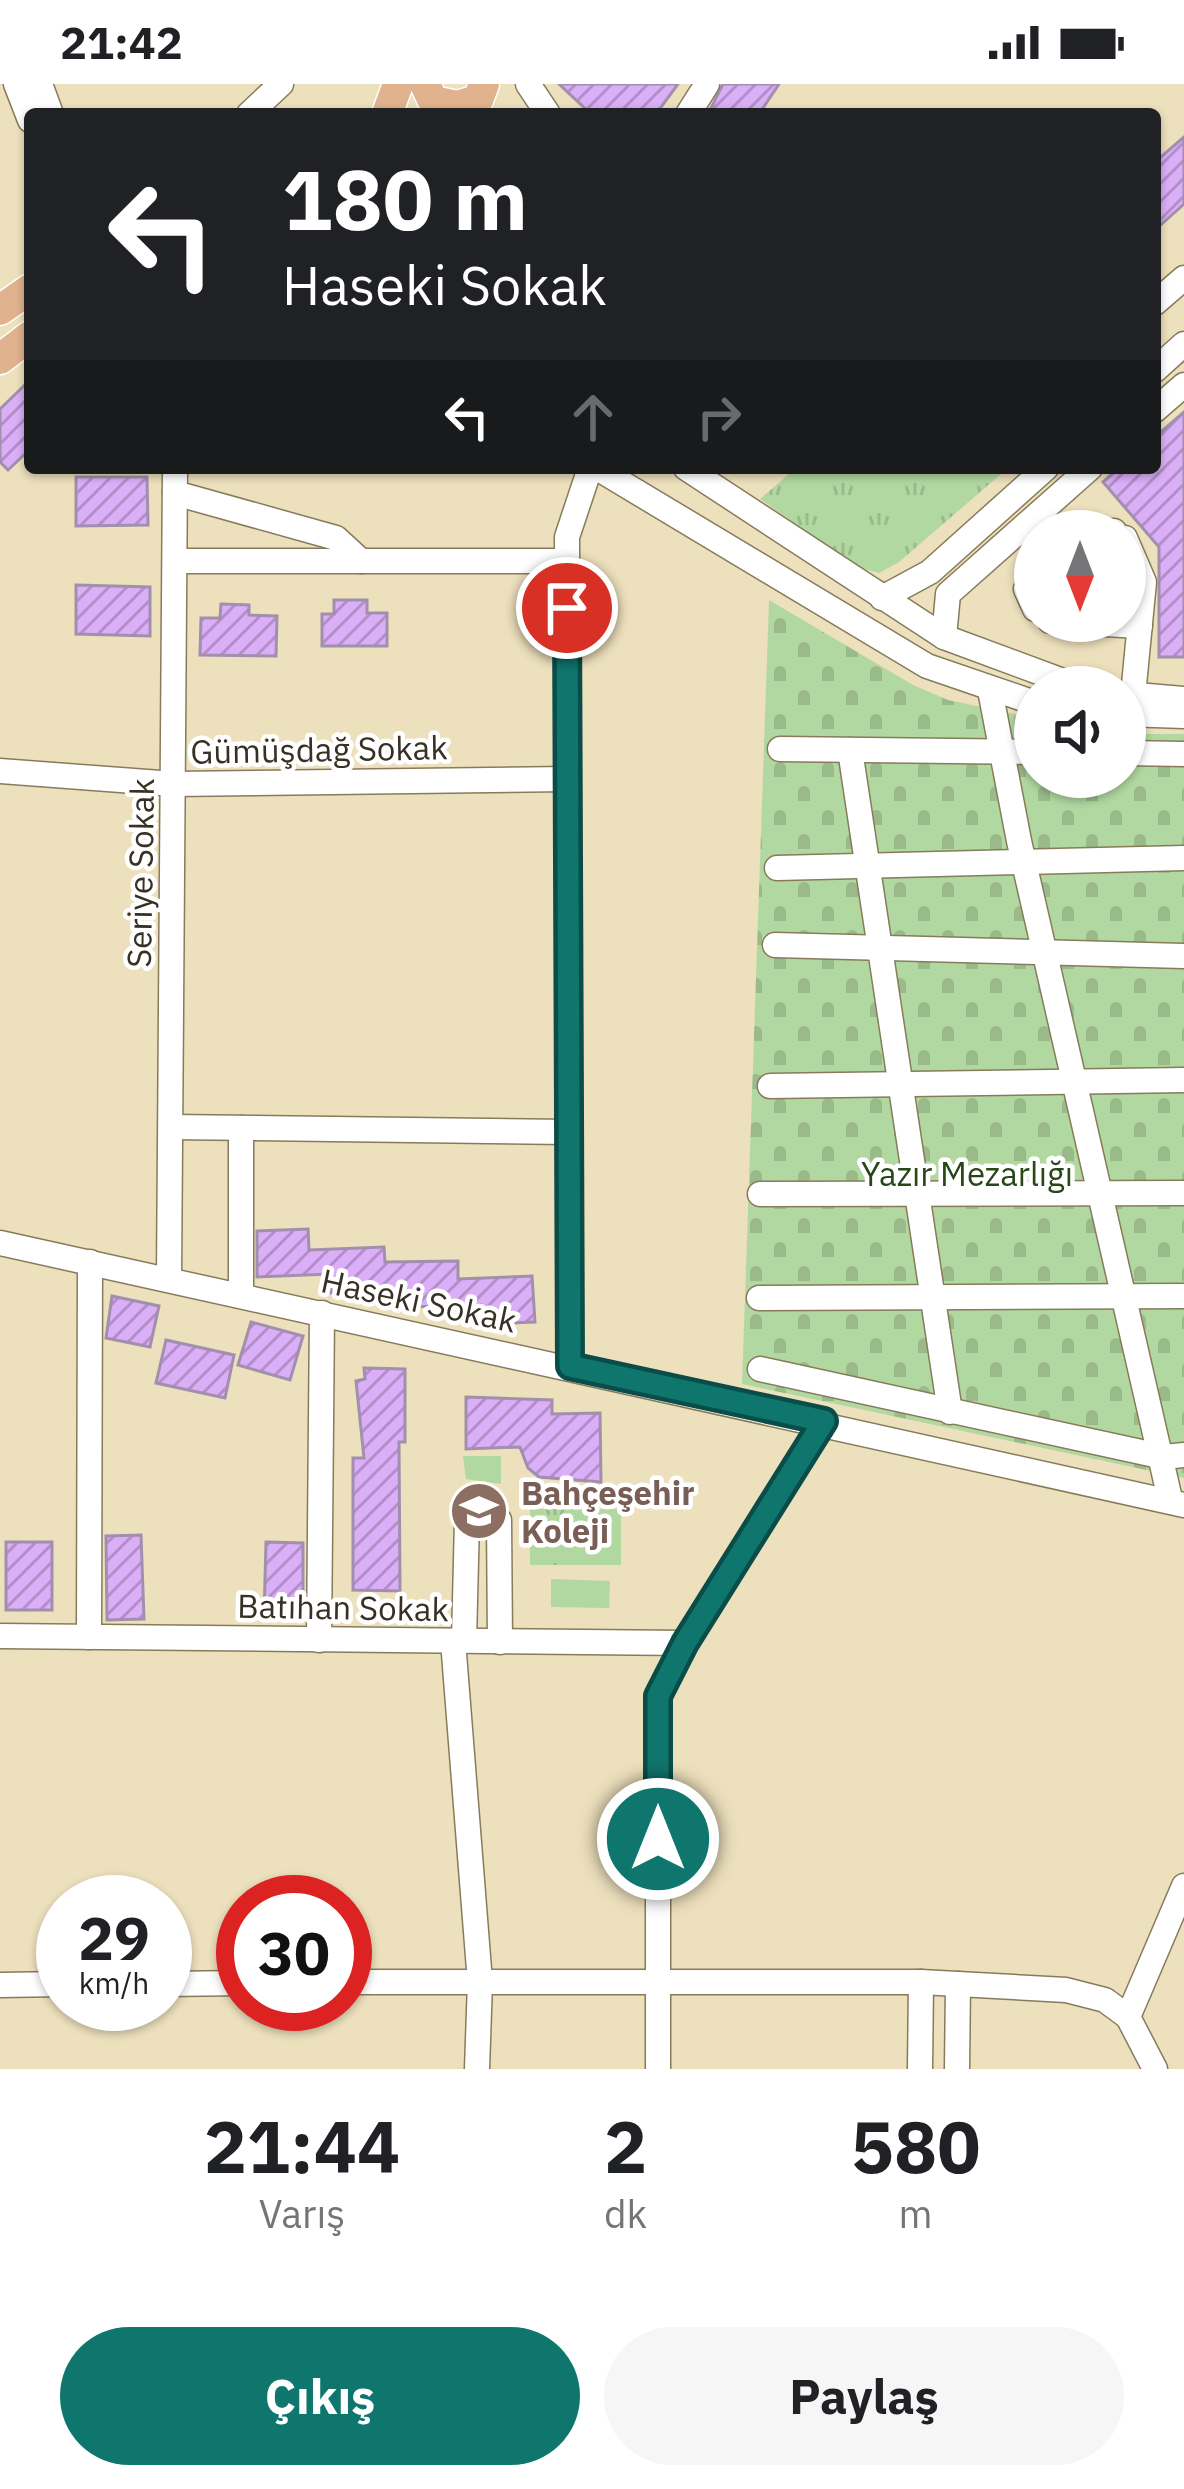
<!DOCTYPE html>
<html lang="tr">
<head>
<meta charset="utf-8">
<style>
  :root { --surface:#fff; --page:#f6f6f6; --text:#202124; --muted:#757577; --accent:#0f766e }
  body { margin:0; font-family:"IBM Plex Sans",sans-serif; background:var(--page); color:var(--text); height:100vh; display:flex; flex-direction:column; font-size:45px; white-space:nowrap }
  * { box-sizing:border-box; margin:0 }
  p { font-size:39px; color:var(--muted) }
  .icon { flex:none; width:66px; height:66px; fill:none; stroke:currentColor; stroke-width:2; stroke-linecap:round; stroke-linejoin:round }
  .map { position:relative; height:1985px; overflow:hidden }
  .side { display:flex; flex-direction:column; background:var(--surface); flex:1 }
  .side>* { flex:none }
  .banner { position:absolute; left:24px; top:24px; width:1137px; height:366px; border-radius:12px; box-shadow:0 3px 9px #0004; background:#202124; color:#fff; overflow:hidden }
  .needle { width:78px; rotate:180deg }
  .buttons { position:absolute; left:1014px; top:426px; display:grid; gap:24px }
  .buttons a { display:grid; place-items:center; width:132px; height:132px; border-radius:50%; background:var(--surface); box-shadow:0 3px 9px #0004; font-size:60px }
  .speed { position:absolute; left:36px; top:1791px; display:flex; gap:24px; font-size:60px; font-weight:700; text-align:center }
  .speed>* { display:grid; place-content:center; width:156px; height:156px; border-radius:50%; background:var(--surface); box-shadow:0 3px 9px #0004; line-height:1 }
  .speed small { font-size:30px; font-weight:400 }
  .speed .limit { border:18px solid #d22; background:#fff; color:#111 }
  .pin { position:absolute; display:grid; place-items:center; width:102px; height:102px; color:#fff; margin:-51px; border:6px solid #fff; border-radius:50%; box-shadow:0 3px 12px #0007 }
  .me { position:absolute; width:132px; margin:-66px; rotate:0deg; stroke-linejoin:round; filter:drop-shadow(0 0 9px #0008) }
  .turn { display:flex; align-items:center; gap:42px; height:252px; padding:0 60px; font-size:54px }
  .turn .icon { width:156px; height:156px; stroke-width:2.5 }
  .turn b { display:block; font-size:84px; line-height:102px }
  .lanes { display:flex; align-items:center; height:114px; padding:0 60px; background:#0003; justify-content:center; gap:60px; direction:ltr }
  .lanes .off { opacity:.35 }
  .eta { display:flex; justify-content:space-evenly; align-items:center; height:204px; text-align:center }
  .eta b { font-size:72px; font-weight:800; line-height:84px }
  .cta { display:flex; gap:24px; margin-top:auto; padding:24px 60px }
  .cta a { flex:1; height:138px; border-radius:72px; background:var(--accent); color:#fff; font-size:48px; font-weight:800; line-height:138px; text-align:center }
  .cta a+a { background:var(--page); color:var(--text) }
  .status { display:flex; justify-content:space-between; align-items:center; height:84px; padding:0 60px; background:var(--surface); direction:ltr }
  .status svg { height:33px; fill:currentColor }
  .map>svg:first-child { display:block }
  .grass { fill:url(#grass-tufts) }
  .cemetery { fill:url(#cemetery-stones) }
  .pitch { fill:#b2d8a1 }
  .building { fill:url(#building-hatch); stroke:#a18fad; stroke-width:3 }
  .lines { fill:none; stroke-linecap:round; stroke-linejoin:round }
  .minor-casing { stroke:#867b5b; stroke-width:27 }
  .major-casing { stroke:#fff; stroke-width:33 }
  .minor { stroke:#fff; stroke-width:24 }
  .major { stroke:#e0b28e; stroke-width:30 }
  .route-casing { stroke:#0a4d48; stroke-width:30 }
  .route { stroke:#0f766e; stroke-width:21 }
  .labels { text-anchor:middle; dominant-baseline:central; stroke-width:9; stroke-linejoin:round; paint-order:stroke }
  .street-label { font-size:33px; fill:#363124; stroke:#fff }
  .park-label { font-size:33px; fill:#274717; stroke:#fff }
  .education-label { font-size:33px; font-weight:bold; fill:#785e54; stroke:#fff; text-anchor:start }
</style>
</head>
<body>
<div class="status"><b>21:42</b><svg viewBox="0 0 49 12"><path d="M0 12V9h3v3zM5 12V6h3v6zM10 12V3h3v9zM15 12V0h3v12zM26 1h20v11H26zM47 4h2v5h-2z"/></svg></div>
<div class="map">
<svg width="1184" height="1985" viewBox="0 0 1184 1985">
  <defs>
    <pattern id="grass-tufts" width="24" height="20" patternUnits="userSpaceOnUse" patternTransform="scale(3)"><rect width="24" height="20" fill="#b2d8a1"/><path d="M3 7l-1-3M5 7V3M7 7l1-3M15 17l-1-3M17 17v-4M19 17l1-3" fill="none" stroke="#9aba8a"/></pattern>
    <pattern id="cemetery-stones" width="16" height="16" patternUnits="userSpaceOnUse" patternTransform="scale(3)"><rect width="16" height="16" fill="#b2d8a1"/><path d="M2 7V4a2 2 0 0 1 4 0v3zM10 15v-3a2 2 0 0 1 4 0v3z" fill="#9aba8a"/></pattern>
    <pattern id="building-hatch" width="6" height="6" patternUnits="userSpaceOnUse" patternTransform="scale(3)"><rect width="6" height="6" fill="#dbaff7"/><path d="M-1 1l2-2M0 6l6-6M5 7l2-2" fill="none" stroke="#b28fc8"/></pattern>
  </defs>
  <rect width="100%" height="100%" fill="#ede0bd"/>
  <g class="grass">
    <polygon points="796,384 1008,384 899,478 879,489 857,483 760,415"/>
    <polygon points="463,1372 501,1372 501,1400 466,1395"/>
    <rect x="530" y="1425" width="91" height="56"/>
  </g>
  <polygon class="cemetery" points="769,516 913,601 948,616 1035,634 1035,693 1125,693 1125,650 1184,650 1184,1394 742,1300"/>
  <polygon class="pitch" points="551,1495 610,1497 609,1524 551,1523"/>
  <g class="building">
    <polygon points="559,0 678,0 656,30 591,30"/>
    <polygon points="723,0 779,0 759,30 708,30"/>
    <polygon points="1184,53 1184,120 1155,146 1155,78"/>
    <polygon points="30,296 30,365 8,386 0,378 0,325"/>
    <polygon points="1184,328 1184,573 1159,573 1159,463 1103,398 1119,384 1155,384 1155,353"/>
    <polygon points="76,393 147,393 148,441 76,442"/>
    <polygon points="76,501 150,503 150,552 76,550"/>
    <polygon points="334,516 367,516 367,529 387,529 387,562 322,562 322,530 334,530"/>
    <polygon points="221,520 249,521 249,531 277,532 276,572 200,571 201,534 220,534"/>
    <polygon points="308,1145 309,1166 384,1163 385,1178 458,1177 458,1195 532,1192 535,1238 482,1240 481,1221 408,1223 407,1206 331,1209 330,1190 257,1193 257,1147"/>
    <polygon points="112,1212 159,1222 150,1263 106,1254"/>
    <polygon points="251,1238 303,1252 290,1296 238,1281"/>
    <polygon points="166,1256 234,1271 225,1314 156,1299"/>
    <polygon points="364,1284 405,1285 405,1358 399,1358 400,1507 353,1506 353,1374 364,1374 356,1297 365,1295"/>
    <polygon points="466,1313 552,1316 552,1330 600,1329 601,1398 539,1393 528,1384 520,1363 466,1365"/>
    <polygon points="141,1451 144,1535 107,1536 106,1452"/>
    <rect x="6" y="1458" width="46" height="68"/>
    <polygon points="266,1458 303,1459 303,1535 264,1533"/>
  </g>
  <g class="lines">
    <g class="minor-casing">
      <g id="minor">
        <polyline points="16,0 30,36"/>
        <polyline points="40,0 51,30"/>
        <polyline points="528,0 548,30"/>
        <polyline points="249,30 281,0"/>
        <polyline points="688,30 707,0"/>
        <polyline points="1155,219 1184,194"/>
        <polyline points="1155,286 1184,260"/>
        <polyline points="1155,326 1184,301"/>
        <polyline points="597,384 927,582 1035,619"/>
        <polyline points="686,384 944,553 1079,603"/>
        <polyline points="175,409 336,454 361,477"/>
        <polyline points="1099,447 1114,447"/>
        <polyline points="1125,454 1144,498 1133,611"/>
        <polyline points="175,477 567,477"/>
        <polyline points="1035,492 1026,505 1035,525"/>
        <polyline points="882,514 930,488 1046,384"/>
        <polyline points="1050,537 1140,542"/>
        <polyline points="944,553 948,510 1090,384"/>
        <polyline points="990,606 1019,757 1170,1415"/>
        <polyline points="1125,610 1184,615"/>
        <polyline points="1125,630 1184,632"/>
        <polyline points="780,665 1035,668"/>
        <polyline points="850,666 950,1328"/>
        <polyline points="1125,669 1184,670"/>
        <polyline points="0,687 174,700 567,695"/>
        <polyline points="777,784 1184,774"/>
        <polyline points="775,861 1184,872"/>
        <polyline points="770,1002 1184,996"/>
        <polyline points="171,1043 569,1048"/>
        <polyline points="760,1110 1184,1109"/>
        <polyline points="0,1159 1184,1421"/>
        <polyline points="169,1195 175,384"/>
        <polyline points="241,1211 241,1044"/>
        <polyline points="759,1214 1184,1212"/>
        <polyline points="570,1282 567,453 590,384"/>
        <polyline points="760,1285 1164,1373 1184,1371"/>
        <polyline points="0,1552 685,1559"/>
        <polyline points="89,1553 90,1178"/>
        <polyline points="319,1556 322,1229"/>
        <polyline points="453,1557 480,1898 477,1985"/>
        <polyline points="464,1557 467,1436 499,1436 500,1558"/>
        <polyline points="345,1898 921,1898 1066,1906 1105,1916 1128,1933 1155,1985"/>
        <polyline points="165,1900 243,1899"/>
        <polyline points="0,1901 63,1900"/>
        <polyline points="1128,1933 1184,1802"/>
        <polyline points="658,1985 658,1612 685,1559 824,1337"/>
        <polyline points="920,1985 921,1898"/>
        <polyline points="957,1985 958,1900"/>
      </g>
    </g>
    <g class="major-casing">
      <g id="major">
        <polyline points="425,0 433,17 457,22 478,16 484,0"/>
        <polyline points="387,30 398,0"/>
        <polyline points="0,226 30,205"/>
        <polyline points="0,275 30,252"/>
      </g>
    </g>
    <use href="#minor" class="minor"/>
    <use href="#major" class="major"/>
  </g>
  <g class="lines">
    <g class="route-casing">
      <polyline id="route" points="567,524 570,1282 824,1337 685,1559 658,1612 658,1755"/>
    </g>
    <use href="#route" class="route"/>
  </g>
  <defs>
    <g id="school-disc" transform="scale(3)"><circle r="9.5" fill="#8d6e63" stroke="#fff"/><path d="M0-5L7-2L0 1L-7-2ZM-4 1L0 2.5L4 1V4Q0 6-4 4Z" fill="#fff"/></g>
  </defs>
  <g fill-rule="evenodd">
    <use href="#school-disc" x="479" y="1427"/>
  </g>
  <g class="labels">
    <g class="street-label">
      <text transform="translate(319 665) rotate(-1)">Gümüşdağ Sokak</text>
      <text transform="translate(140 789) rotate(-89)">Seriye Sokak</text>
      <text transform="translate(419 1216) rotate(12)">Haseki Sokak</text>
      <text transform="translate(343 1523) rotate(1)">Batıhan Sokak</text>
    </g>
    <g class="park-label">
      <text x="967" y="1089">Yazır Mezarlığı</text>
    </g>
    <g class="education-label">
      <text x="521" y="1408">Bahçeşehir<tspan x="521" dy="38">Koleji</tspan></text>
    </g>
  </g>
</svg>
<div class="buttons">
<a><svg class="needle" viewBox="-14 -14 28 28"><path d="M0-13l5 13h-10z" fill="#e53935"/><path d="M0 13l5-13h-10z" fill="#757577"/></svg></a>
<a><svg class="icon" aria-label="sound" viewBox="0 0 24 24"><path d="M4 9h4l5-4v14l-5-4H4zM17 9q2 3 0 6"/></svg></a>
</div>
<div class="speed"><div>29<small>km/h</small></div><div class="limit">30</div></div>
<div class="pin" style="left:567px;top:524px;background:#d93025"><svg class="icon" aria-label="arrive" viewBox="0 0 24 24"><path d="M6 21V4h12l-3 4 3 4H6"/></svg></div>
<svg class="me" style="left:658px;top:1755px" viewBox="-20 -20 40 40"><circle r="17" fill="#0f766e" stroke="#fff" stroke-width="3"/><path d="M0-11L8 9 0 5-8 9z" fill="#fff"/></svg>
<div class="banner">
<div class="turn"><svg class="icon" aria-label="left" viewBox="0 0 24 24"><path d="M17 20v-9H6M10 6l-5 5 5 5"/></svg><div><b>180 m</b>Haseki Sokak</div></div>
<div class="lanes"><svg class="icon" aria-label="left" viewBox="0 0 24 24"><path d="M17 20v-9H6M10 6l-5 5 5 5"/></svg><svg class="icon off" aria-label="ahead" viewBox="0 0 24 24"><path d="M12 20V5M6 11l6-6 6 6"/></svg><svg class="icon off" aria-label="right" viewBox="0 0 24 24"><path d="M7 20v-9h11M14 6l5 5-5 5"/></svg></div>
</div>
</div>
<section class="side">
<div class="eta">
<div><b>21:44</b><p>Varış</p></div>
<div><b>2</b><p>dk</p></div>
<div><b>580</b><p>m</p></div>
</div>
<div class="cta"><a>Çıkış</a><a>Paylaş</a></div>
</section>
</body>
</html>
